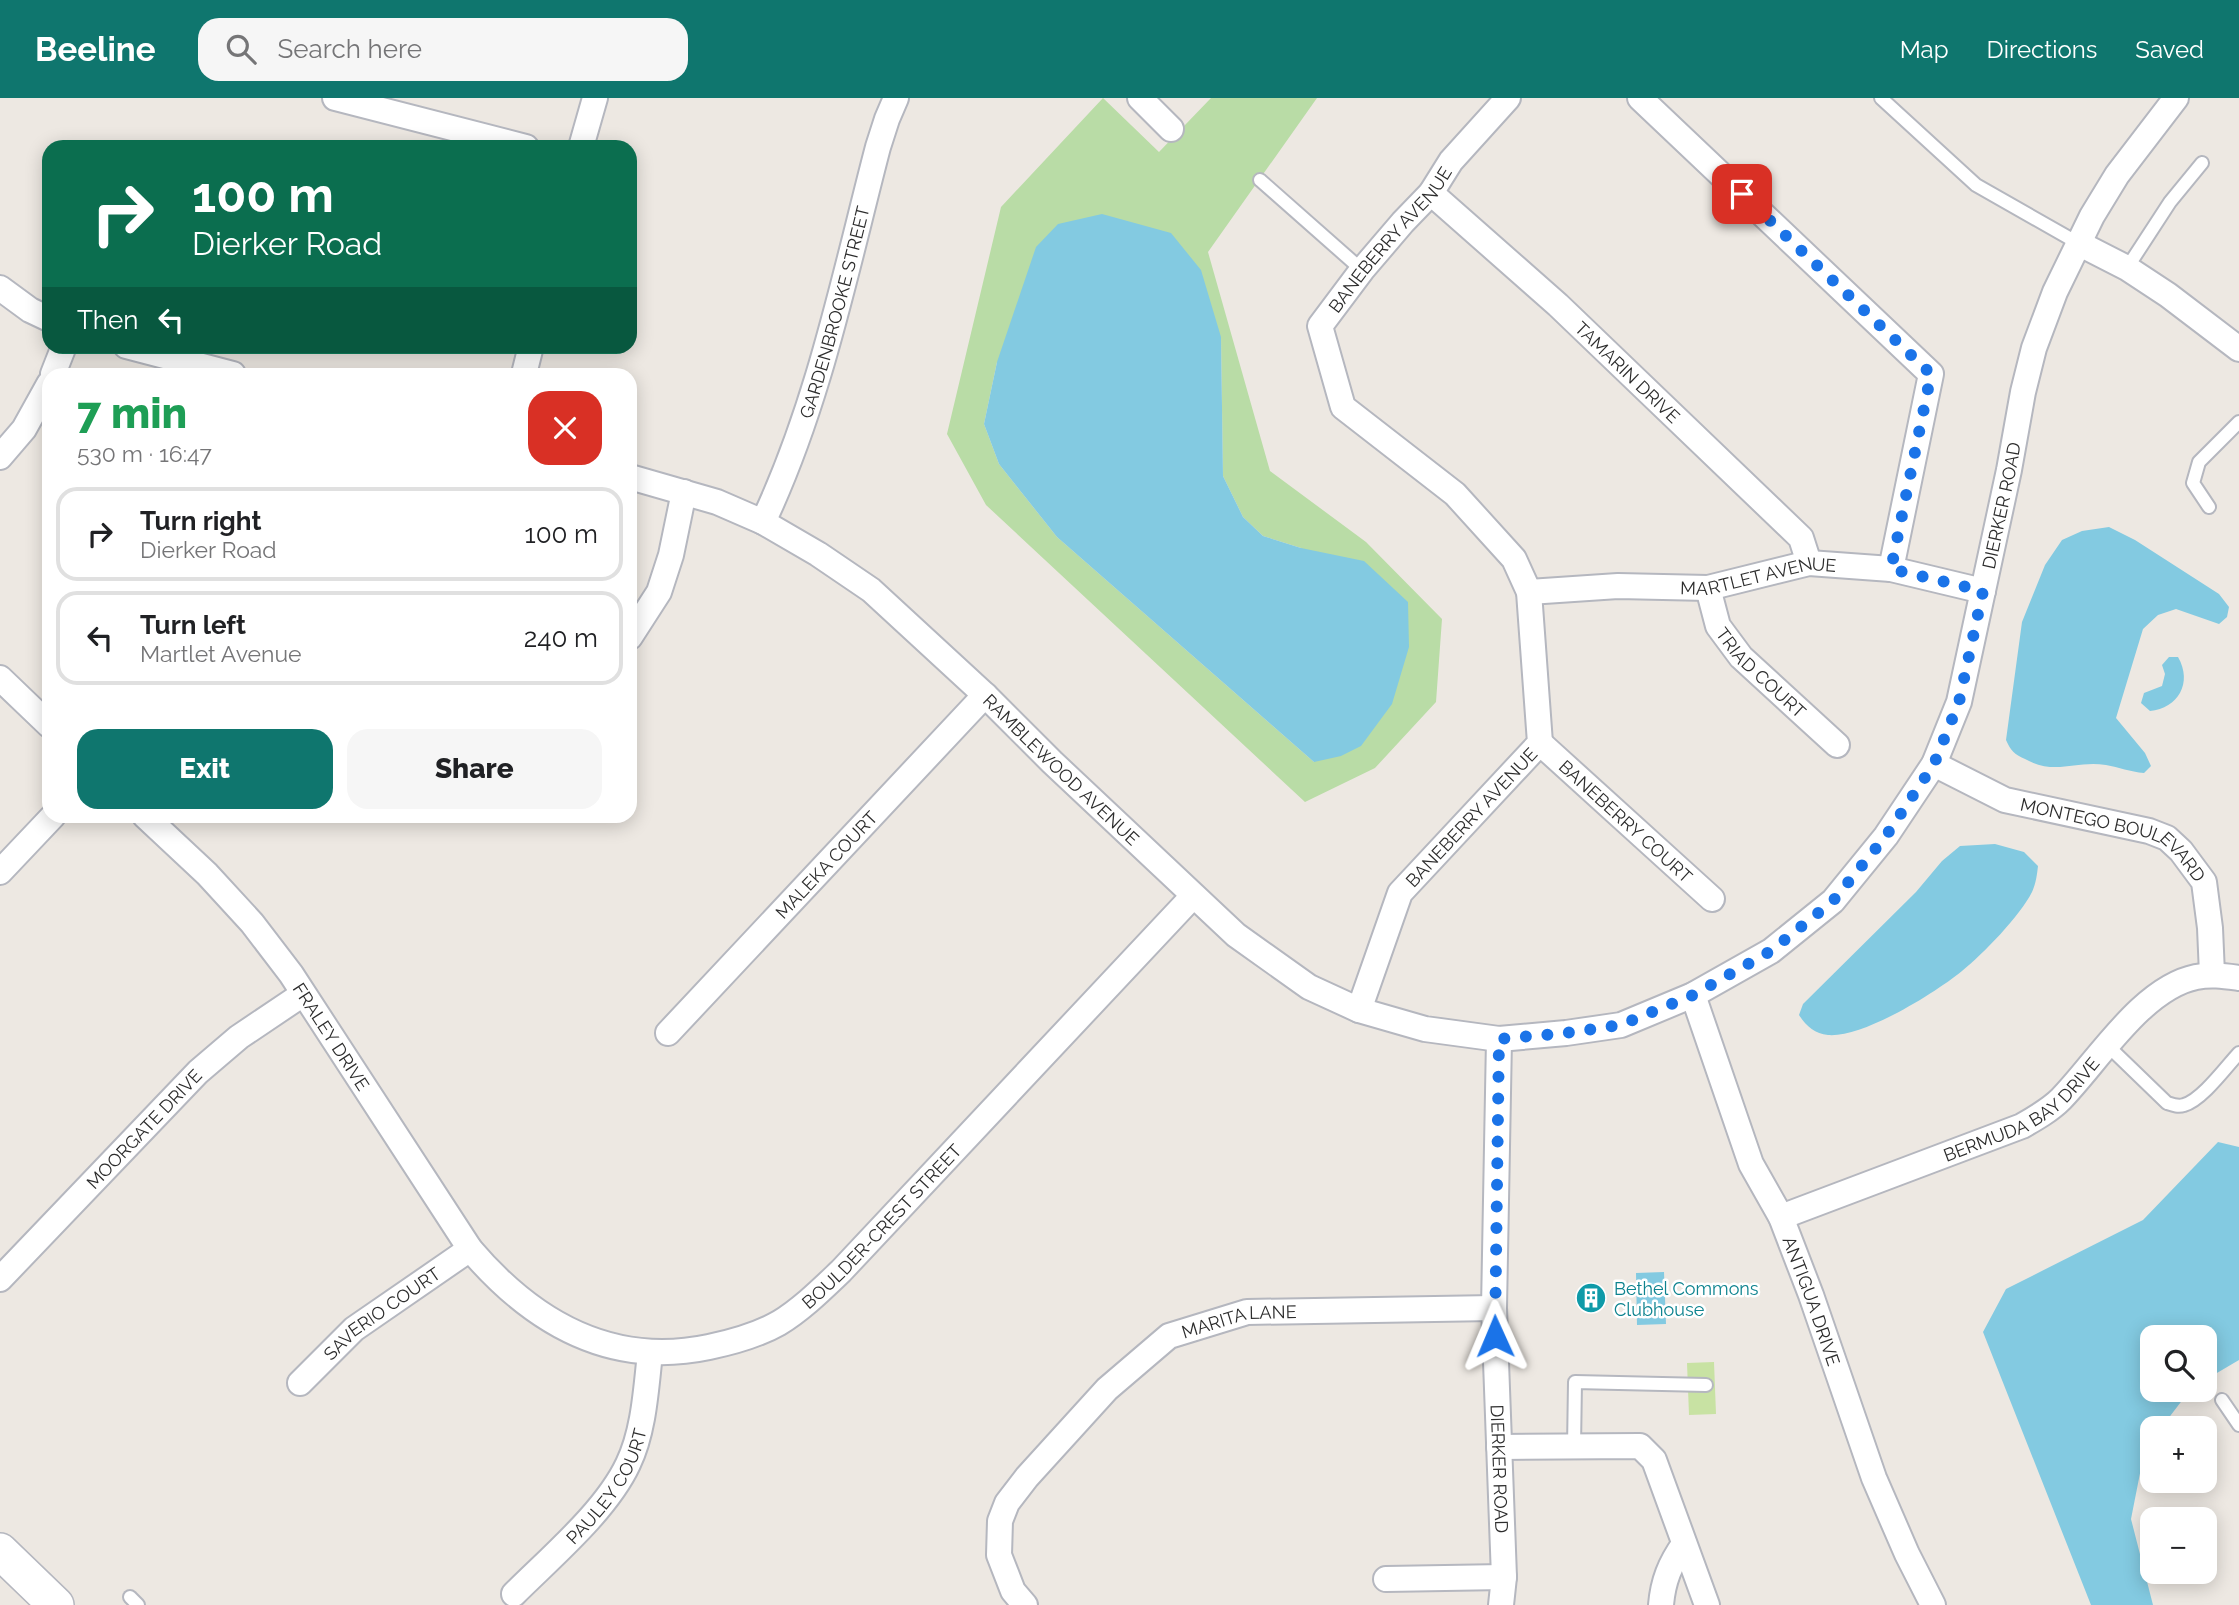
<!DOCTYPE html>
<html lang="en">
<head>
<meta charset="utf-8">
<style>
  :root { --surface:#fff; --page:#f6f6f6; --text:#202124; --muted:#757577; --line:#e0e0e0; --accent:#0f766e }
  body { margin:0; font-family:Raleway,sans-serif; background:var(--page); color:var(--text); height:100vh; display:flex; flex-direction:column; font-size:26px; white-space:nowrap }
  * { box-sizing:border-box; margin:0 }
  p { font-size:23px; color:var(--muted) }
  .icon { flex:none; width:38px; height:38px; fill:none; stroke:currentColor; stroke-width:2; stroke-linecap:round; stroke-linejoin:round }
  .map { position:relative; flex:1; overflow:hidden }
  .drawer { position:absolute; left:42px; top:270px; width:595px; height:455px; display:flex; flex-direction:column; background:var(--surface); border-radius:21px; box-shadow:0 4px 18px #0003 }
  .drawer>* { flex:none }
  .top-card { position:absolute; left:42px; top:42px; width:595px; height:214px; border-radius:21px; box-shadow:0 4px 18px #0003; background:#0b6e4f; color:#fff; overflow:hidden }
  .controls { position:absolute; left:2140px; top:1227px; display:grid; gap:14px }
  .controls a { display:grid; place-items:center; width:77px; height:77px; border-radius:14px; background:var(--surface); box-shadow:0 4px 18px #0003; font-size:35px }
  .pin { position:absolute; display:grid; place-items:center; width:60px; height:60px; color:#fff; margin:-30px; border-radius:14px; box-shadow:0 4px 10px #0006 }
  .me { position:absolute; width:77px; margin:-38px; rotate:359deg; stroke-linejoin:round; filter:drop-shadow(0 0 5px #0008) }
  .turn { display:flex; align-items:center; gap:24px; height:147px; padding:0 35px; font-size:32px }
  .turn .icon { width:91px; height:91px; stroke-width:2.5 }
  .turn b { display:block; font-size:49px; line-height:60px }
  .then { display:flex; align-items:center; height:66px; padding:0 35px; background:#0003; gap:14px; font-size:26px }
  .round { display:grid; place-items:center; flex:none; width:74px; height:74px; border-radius:21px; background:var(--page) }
  .headline { display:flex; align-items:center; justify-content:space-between; height:119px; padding:0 35px }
  h1 { font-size:42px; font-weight:800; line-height:52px; color:#1e9e55 }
  .button { display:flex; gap:14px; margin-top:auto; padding:14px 35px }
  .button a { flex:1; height:80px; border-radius:21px; background:var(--accent); color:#fff; font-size:28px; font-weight:800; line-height:80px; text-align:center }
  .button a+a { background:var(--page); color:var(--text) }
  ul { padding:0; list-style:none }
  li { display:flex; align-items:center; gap:21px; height:94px; margin:0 14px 10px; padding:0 21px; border:4px solid var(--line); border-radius:21px }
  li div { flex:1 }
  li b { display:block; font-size:26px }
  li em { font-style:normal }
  header { display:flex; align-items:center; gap:42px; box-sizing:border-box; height:98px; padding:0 35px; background:var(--accent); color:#fff }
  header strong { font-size:33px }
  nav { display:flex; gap:38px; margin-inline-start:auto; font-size:24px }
  .search { width:490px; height:63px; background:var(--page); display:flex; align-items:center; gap:18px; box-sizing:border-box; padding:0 24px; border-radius:21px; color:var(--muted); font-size:26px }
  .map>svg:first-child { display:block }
  .green { fill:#b9dca6; fill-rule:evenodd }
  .pitch { fill:#c8e2a3 }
  .water { fill:#83cae1 }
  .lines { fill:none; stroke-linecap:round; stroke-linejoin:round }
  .service-casing { stroke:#b5b7bf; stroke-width:16 }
  .minor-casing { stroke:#b5b7bf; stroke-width:28 }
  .secondary-casing { stroke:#b5b7bf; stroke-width:38 }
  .service { stroke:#fff; stroke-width:12 }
  .minor { stroke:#fff; stroke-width:24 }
  .secondary { stroke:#fff; stroke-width:35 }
  .route { stroke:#1a73e8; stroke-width:12; stroke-dasharray:0 21.6 }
  .labels { text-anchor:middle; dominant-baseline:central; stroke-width:5; stroke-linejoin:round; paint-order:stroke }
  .street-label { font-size:18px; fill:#2d2d2d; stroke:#fff }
  .culture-label { font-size:18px; fill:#0d838f; stroke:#fff; text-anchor:start }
</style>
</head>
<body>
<header>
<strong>Beeline</strong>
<div class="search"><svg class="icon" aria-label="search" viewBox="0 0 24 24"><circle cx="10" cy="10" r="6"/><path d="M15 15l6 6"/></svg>Search here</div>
<nav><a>Map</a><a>Directions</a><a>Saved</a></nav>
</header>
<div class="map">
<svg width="2239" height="1507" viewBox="0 0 2239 1507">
  <rect width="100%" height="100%" fill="#ede8e2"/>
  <path class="green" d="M1103 0 1159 54 1211 0H1317L1208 154 1270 373 1366 444 1442 521 1436 604 1375 670 1305 704 986 407 947 336 1001 109ZM1221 239 1223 378 1243 419 1263 438 1301 450 1314 664 1057 439 999 366 984 326 997 264Z"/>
  <polygon class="pitch" points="1714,1264 1716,1316 1689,1317 1687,1265"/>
  <g class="water">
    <polygon points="1102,116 1171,135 1201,172 1221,239 1223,378 1243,419 1263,438 1301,450 1364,463 1408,504 1409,549 1392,606 1361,648 1341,658 1314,664 1057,439 999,366 984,326 997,264 1036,149 1058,126"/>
    <path d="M2109 429 2135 442 2219 496 2229 509 2227 519 2219 526 2176 511 2158 517 2143 531 2116 620 2145 655 2151 668 2144 675C2130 674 2119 669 2106 667 2075 662 2056 678 2025 661 2014 656 2011 653 2006 642L2022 524 2045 467 2062 442 2082 433Z"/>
    <path d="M2169 559H2178C2193 585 2178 610 2150 613L2141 605 2144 595 2162 588 2165 576 2162 567Z"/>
    <path d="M1995 746 2024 754 2038 768C2037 777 2036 785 2032 794 2020 818 1983 856 1962 873 1935 895 1863 940 1828 937 1815 936 1806 928 1799 917L1803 906 1916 794 1942 763 1960 748Z"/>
    <polygon points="2218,1044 2239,1049 2239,1262 2205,1282 2205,1239 2152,1239 2152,1292 2190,1292 2161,1330 2152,1330 2152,1342 2144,1355 2131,1421 2153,1507 2091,1507 1983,1234 2006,1191 2143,1122"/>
    <polygon points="1664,1174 1666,1226 1637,1227 1636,1175"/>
  </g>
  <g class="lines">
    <g class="service-casing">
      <g id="service">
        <polyline points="1881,0 1976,87 2078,145"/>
        <polyline points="1260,82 1362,172"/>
        <polyline points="2127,170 2170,104 2202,65"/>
        <polyline points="2209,409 2193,385 2199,364 2239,324"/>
        <path d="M2107 947 2167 1005C2173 1007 2178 1009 2184 1007 2202 1002 2226 969 2239 955"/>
        <polyline points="2222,1302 2239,1327"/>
        <polyline points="1574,1349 1575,1284 1706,1287"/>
        <polyline points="130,1499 138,1507"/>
      </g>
    </g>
    <g class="minor-casing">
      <g id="minor">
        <polyline points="335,0 526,49"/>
        <polyline points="1140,0 1171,31"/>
        <polyline points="1640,0 1931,276 1891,471"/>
        <polyline points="581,49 595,0"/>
        <path id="s1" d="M1431 95 1558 207 1801 440 1809 465"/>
        <polyline points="2078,145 2127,170 2168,197 2239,251"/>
        <polyline points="0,190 30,212 49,221"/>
        <polyline points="126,248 233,276"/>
        <polyline points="53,276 64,248"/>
        <polyline points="524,276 531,248"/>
        <polyline points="0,359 24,331 49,286"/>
        <path id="s2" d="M630 379 717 404 763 424 818 456 871 492 985 597 1052 664 1236 837 1309 889 1359 912 1425 931 1499 941 1566 935 1621 927 1693 897 1771 853 1833 803 1886 738 1934 666 1959 604 2009 372 2023 294 2034 250 2055 194 2092 118 2117 77 2176 0"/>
        <path id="s3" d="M763 424C819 306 845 175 878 49L887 21 896 0"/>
        <path id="s4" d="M1708 490 1718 528 1741 559 1837 647"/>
        <path id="s5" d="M1529 494 1618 488 1708 490 1809 465 1891 471 1983 493"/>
        <polyline points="630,539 659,494 671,457 684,394"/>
        <polyline points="0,580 49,627"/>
        <path id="s6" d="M1540 645 1712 801"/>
        <path id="s7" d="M1934 666 2005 702 2149 733 2167 740 2181 753 2204 784 2210 830 2212 876"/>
        <path id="s8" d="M145 718 207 776 252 825 291 876 470 1151C532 1224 610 1270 709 1249 733 1244 758 1237 779 1225 802 1211 822 1191 841 1173L1193 798"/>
        <polyline points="0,774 53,718"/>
        <path id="s9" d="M1693 897 1751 1066 1781 1119 1811 1197 1874 1380 1907 1456 1933 1507"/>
        <path id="s10" d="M1359 912 1400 795 1540 645 1529 494 1514 461 1455 396 1343 309 1320 228 1362 172 1403 124 1431 95 1451 63 1508 0"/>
        <path id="s11" d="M668 935 985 597"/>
        <path id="s12" d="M1499 941 1494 1210 1504 1479 1501 1507"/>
        <path id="s13" d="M1781 1119 2022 1028C2036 1020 2050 1012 2061 1001 2098 963 2142 890 2196 879 2211 876 2224 878 2239 880"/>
        <path id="s14" d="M0 1181 198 974 239 939 303 896"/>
        <path id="s15" d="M300 1285 354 1231 470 1151"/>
        <polyline points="1499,1349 1640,1348 1654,1362 1707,1507"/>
        <polyline points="1386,1481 1504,1479"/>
        <path id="s16" d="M514 1496C550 1460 606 1413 628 1366 644 1333 646 1291 650 1255"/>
        <path id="s17" d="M1025 1507 1013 1493 999 1457 1000 1423 1007 1405 1027 1379 1107 1291 1169 1238 1247 1214 1494 1210"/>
        <path d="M1661 1507C1663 1483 1670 1466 1684 1446"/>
      </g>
    </g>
    <g class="secondary-casing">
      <polyline id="secondary" points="0,1453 56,1507"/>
    </g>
    <use href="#service" class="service"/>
    <use href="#minor" class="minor"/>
    <use href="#secondary" class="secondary"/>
  </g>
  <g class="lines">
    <polyline class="route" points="1495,1238 1499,941 1566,935 1621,927 1693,897 1771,853 1833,803 1886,738 1934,666 1959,604 1983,493 1891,471 1931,276 1742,96"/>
  </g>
  <defs>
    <g id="building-disc" transform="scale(1.575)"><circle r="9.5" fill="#0f9aa8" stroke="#fff"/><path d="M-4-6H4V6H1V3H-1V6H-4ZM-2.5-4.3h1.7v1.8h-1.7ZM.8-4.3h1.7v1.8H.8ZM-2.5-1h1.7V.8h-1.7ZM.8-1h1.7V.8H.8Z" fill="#fff"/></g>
  </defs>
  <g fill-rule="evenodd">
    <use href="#building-disc" x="1591" y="1200"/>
  </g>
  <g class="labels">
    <g class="street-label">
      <text stroke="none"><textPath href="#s10" startOffset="942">BANEBERRY AVENUE</textPath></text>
      <text stroke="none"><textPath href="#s3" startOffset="222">GARDENBROOKE STREET</textPath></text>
      <text stroke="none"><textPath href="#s1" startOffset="266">TAMARIN DRIVE</textPath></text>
      <text stroke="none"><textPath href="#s2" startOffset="1867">DIERKER ROAD</textPath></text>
      <text stroke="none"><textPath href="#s5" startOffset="231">MARTLET AVENUE</textPath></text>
      <text stroke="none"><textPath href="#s4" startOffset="103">TRIAD COURT</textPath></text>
      <text stroke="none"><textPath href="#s2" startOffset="530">RAMBLEWOOD AVENUE</textPath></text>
      <text stroke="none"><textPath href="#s10" startOffset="228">BANEBERRY AVENUE</textPath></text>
      <text stroke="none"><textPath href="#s6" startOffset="116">BANEBERRY COURT</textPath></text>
      <text stroke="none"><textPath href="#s7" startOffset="198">MONTEGO BOULEVARD</textPath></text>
      <text stroke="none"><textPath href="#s11" startOffset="231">MALEKA COURT</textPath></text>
      <text stroke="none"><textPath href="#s8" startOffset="290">FRALEY DRIVE</textPath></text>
      <text stroke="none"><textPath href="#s13" startOffset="266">BERMUDA BAY DRIVE</textPath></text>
      <text stroke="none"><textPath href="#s14" startOffset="208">MOORGATE DRIVE</textPath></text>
      <text stroke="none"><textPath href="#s8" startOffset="1032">BOULDER-CREST STREET</textPath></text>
      <text stroke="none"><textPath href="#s9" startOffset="329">ANTIGUA DRIVE</textPath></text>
      <text stroke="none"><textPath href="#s15" startOffset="108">SAVERIO COURT</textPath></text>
      <text stroke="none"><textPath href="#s17" startOffset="416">MARITA LANE</textPath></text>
      <text stroke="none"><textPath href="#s12" startOffset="430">DIERKER ROAD</textPath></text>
      <text stroke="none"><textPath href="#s16" startOffset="144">PAULEY COURT</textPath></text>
    </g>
    <g class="culture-label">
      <text x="1614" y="1190">Bethel Commons<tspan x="1614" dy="21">Clubhouse</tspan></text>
    </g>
  </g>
</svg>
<div class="controls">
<a><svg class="icon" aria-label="search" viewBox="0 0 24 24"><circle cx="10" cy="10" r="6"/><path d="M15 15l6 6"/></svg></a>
<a>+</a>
<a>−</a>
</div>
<div class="pin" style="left:1742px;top:96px;background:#d93025"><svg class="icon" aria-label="arrive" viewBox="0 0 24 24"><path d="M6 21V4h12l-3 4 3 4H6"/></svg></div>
<svg class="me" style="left:1495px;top:1238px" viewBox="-20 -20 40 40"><path d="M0-17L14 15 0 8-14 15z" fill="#1a73e8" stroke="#fff" stroke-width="4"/></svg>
<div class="top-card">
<div class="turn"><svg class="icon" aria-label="right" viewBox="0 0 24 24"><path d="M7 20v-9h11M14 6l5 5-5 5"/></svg><div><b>100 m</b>Dierker Road</div></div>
<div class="then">Then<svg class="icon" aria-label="left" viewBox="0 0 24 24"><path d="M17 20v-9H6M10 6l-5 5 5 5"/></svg></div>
</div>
<section class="drawer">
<div class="headline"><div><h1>7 min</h1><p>530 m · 16:47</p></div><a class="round" style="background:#d93025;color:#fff"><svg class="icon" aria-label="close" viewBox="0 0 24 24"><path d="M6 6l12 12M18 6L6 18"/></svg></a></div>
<ul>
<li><svg class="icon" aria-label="right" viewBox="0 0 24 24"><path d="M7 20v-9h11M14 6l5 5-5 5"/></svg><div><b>Turn right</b><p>Dierker Road</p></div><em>100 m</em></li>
<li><svg class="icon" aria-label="left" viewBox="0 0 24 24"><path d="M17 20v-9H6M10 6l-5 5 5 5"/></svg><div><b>Turn left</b><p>Martlet Avenue</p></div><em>240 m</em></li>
</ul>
<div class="button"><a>Exit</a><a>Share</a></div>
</section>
</div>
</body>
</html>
